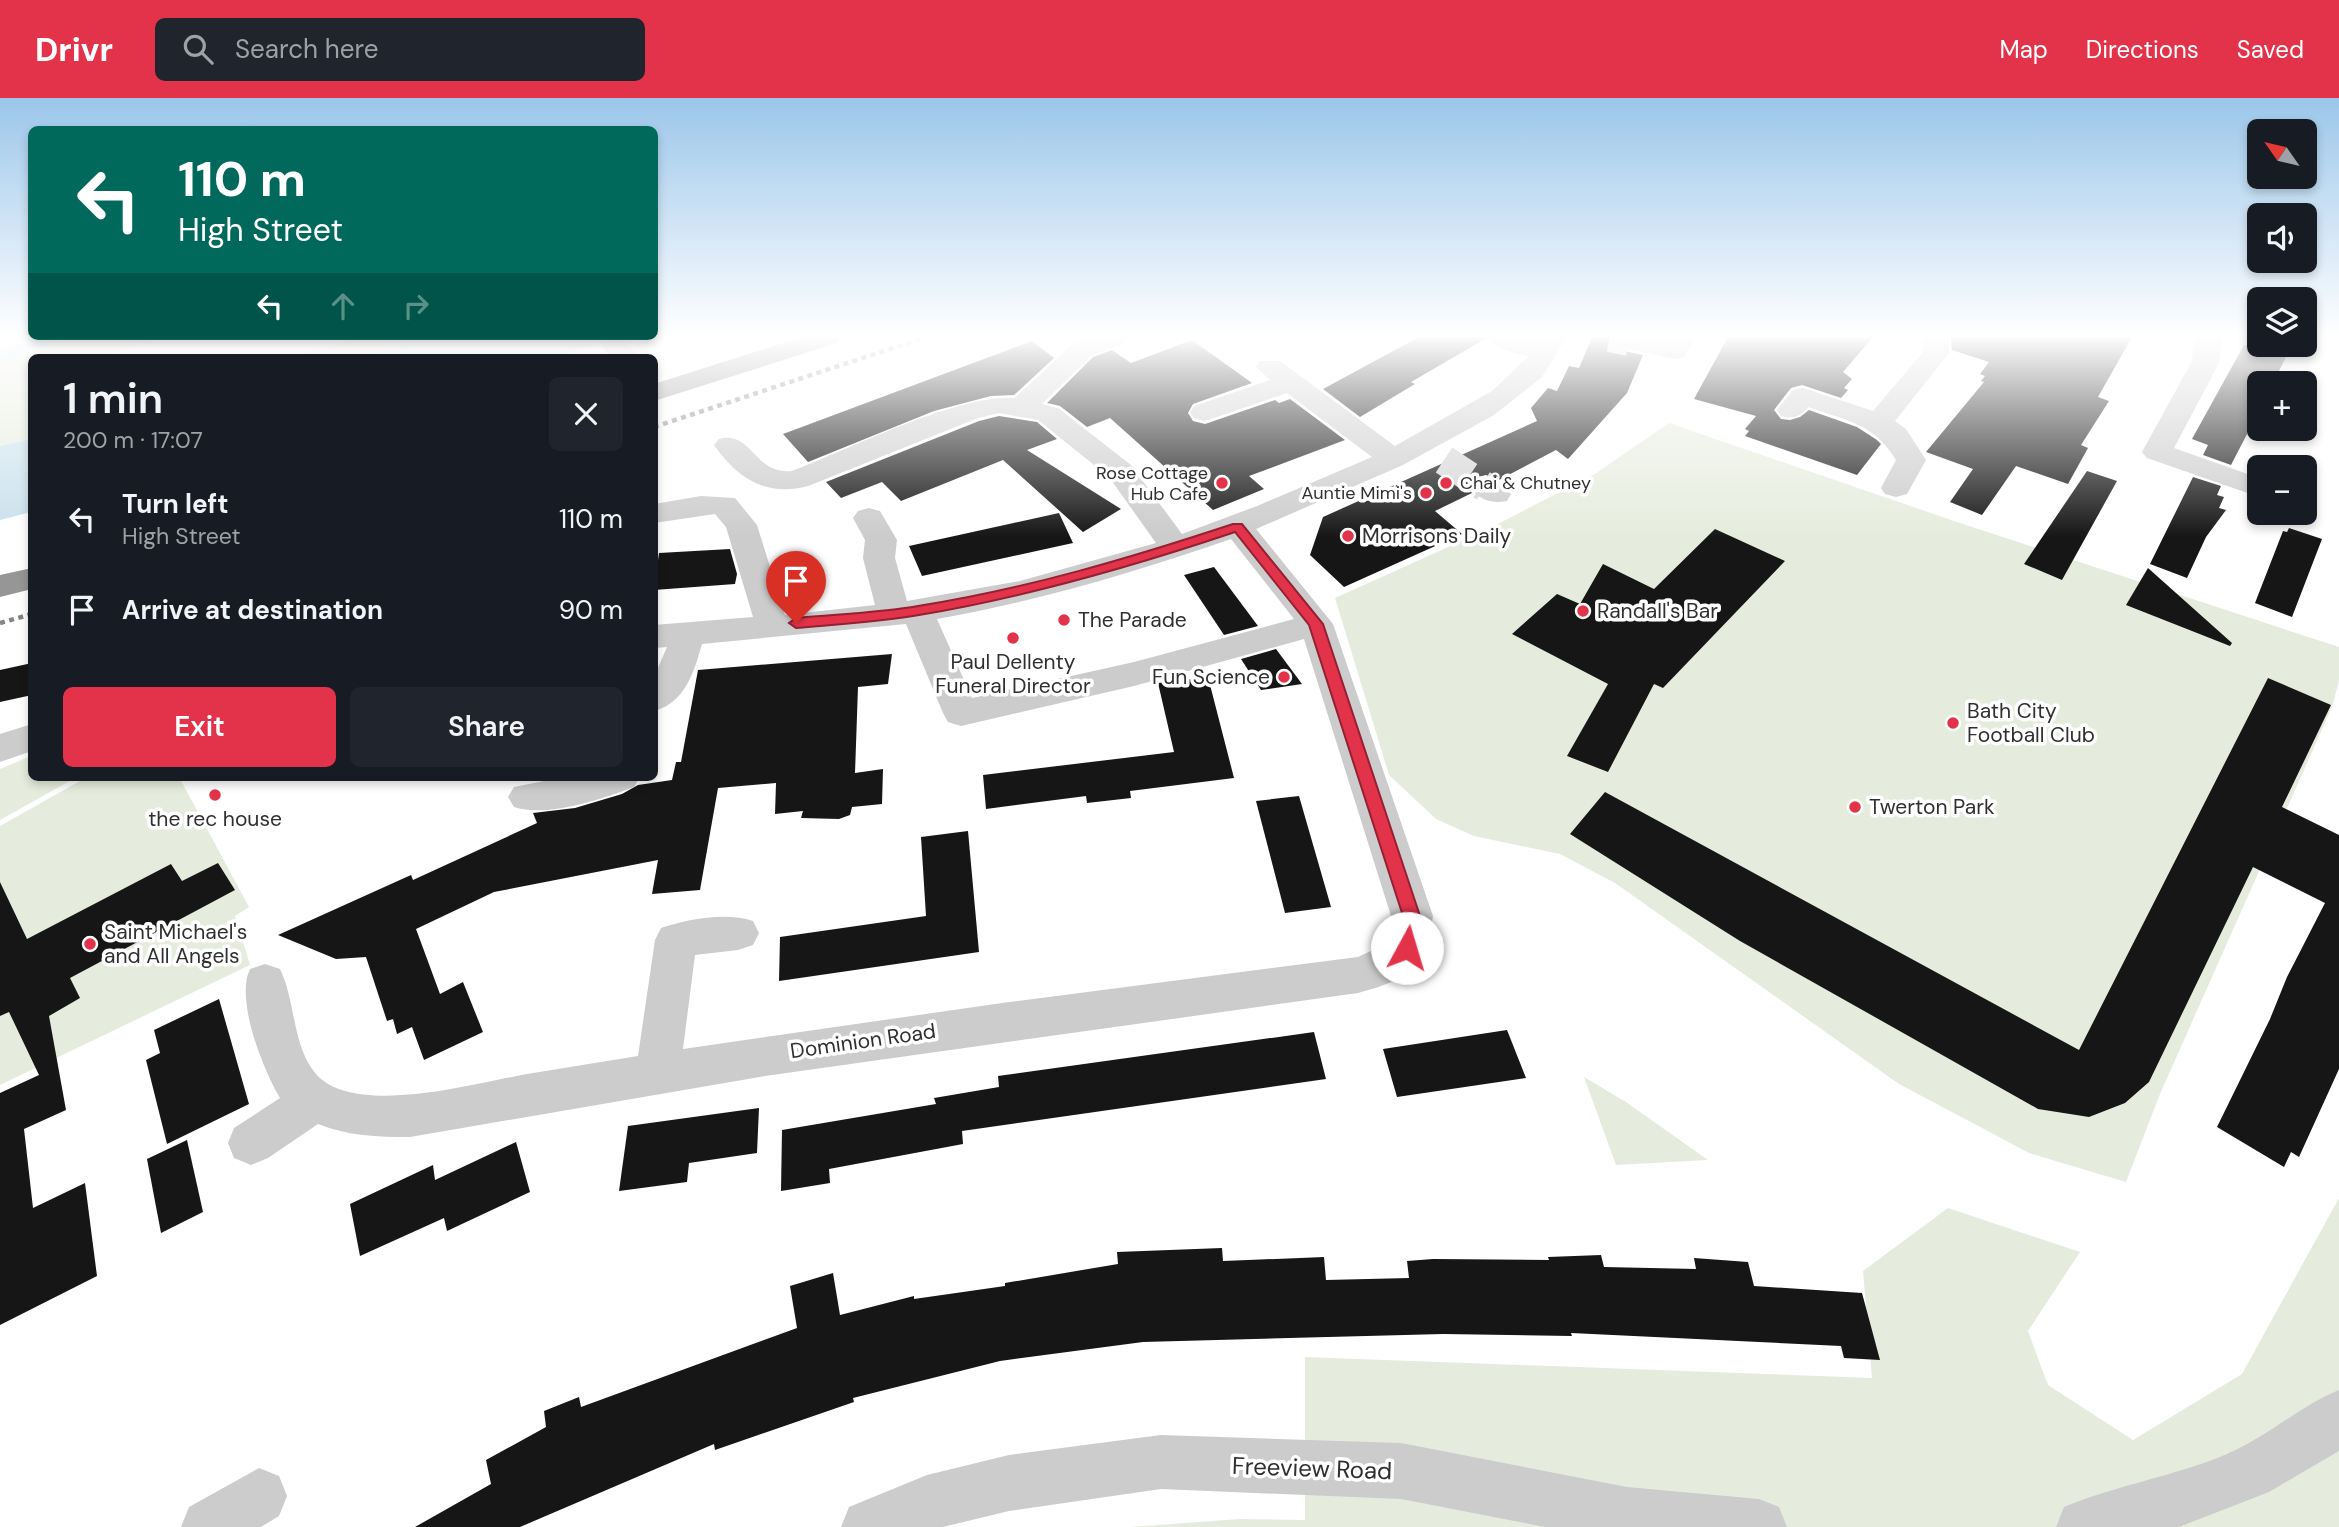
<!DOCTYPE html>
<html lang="en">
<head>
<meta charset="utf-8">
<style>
  :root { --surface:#171b24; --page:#20242c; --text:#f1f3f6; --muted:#9ea1a6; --accent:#e3334b }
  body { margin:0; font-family:"DM Sans",sans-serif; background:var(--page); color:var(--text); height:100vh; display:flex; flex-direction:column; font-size:26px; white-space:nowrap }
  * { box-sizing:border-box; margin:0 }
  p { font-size:23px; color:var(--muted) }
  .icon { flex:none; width:38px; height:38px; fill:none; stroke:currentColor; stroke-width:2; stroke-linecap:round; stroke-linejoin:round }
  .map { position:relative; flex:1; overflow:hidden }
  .details { position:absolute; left:28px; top:256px; width:630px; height:427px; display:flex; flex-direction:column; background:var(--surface); border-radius:10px; box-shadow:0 4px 10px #0003 }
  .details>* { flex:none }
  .top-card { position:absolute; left:28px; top:28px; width:630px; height:214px; border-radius:10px; box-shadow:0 4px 10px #0003; background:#00695c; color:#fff; overflow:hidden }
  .needle { width:46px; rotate:304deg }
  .fabs { position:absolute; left:2247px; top:21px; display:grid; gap:14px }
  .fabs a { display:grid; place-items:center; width:70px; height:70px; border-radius:10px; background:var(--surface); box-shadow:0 4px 10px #0003; font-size:35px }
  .pin { position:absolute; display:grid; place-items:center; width:60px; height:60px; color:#fff; margin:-72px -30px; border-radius:50% 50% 50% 0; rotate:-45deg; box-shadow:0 0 7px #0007 }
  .pin .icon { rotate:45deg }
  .me { position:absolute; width:77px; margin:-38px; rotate:6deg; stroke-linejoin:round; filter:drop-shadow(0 0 5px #0008) }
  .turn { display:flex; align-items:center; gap:24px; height:147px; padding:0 35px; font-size:32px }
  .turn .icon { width:91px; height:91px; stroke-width:2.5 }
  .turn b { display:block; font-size:49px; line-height:60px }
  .lanes { display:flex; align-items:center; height:66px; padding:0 35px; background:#0003; justify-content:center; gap:35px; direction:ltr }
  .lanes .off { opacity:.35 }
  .round { display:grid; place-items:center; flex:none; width:74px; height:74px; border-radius:10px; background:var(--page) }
  .headline { display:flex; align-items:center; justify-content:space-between; height:119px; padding:0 35px }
  h1 { font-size:42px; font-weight:600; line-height:52px }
  .cta { display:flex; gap:14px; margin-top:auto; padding:14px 35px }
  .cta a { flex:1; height:80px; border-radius:10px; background:var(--accent); color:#fff; font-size:28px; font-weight:600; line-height:80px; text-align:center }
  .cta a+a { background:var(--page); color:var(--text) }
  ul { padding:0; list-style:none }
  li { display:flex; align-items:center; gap:21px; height:91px; padding:0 35px }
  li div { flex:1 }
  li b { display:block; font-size:26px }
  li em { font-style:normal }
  header { display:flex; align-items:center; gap:42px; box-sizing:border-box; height:98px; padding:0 35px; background:var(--accent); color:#fff }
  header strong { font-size:33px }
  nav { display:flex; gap:38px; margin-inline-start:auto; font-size:24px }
  .search { width:490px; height:63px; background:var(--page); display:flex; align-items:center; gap:18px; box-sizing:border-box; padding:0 24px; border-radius:10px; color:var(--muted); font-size:26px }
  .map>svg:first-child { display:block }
  .green { fill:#e6ecdd }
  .water { fill:#c9e0ec }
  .building { fill:#161616 }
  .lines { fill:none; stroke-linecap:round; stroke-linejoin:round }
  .minor-tunnel { stroke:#d5d5d5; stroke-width:30; stroke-dasharray:30 15; stroke-linecap:butt }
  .minor { fill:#ccc; fill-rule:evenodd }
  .highway { fill:#969696; fill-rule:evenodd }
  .rail { stroke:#848484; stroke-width:4.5; stroke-dasharray:5 4.5; stroke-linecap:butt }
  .route { fill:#e3334b; stroke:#942131; stroke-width:2 }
  .poi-dot { fill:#e3334b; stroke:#fff; stroke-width:2.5 }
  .labels { text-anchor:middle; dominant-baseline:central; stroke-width:7; stroke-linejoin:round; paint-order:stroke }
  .far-poi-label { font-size:18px; fill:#2f2f2f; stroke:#fff; text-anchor:end }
  .poi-label { font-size:21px; fill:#2f2f2f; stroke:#fff; text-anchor:start }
  .street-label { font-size:21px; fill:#2f2f2f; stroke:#fff }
  .near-street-label { font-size:24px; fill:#2f2f2f; stroke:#fff }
</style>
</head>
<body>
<header>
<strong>Drivr</strong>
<div class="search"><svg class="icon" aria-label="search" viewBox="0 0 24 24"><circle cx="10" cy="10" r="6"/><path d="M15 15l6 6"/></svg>Search here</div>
<nav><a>Map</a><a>Directions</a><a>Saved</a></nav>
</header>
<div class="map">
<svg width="2339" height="1429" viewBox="0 0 2339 1429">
  <rect width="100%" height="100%" fill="#fff"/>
  <g class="green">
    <polygon points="75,239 160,239 105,259 32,259 31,341 0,348 0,264"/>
    <polygon points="363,239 429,239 364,259 290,259"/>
    <polygon points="1669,325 1957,424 2339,549 2339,583 2332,609 2160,996 2126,1084 2029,1055 1899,986 1615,785 1560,756 1474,738 1436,721 1389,677 1335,500 1486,432 1595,376"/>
    <polygon points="31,658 32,679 77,679 0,722 0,671"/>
    <polygon points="87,679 179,679 249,809 235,818 250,867 0,987 0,728"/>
    <polygon points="1584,979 1626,1004 1708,1062 1616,1067"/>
    <polygon points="2339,1100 2339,1429 1130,1429 1240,1421 1305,1422 1305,1259 1872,1280 1863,1173 1948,1110 2080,1154 2028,1233 2048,1287 2133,1342 2242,1276"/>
  </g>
  <g class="water">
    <polygon points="40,239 75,239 0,264 0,252"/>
    <polygon points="429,239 619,239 555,259 364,259"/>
    <polygon points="31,341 31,414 0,422 0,348"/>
  </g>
  <g class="building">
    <polygon points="1419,239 1484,239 1485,241 1411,284 1415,286 1360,319 1323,291"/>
    <polygon points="1592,239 1616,239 1613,243 1619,252 1643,257 1627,295 1568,361 1556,352 1499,382 1486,377 1473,380 1467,389 1472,395 1435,413 1462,436 1344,489 1310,457 1323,419 1537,323 1531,310 1548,290 1557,293 1569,268 1579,270"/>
    <polygon points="1728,239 1873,239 1843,274 1852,281 1844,290 1848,292 1841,300 1802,287 1791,290 1774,312 1781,321 1790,322 1800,319 1809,312 1857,329 1877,342 1881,346 1857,377 1745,338 1749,333 1745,331 1756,318 1694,301"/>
    <polygon points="1951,239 2132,239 2098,299 2109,303 2081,347 2088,350 2068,386 2016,368 1982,417 1950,404 1973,371 1926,354 1984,284 1981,283 1985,278 1980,276 1989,264 1952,252"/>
    <polygon points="1192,242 1252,285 1193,306 1188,315 1193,323 1205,326 1275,302 1279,305 1290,301 1345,342 1249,378 1264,391 1213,412 1110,320 1087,329 1060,308 1047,305 1093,259 1112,252 1131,265"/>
    <polygon points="1032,243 1054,260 1014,297 991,298 934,313 808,364 783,336"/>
    <polygon points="2244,247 2292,247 2273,285 2259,285 2259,313 2231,367 2203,357 2208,347 2192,341"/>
    <polygon points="999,318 1037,324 1057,341 1027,352 1121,411 1083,434 1003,362 901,403 882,384 841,400 826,384 979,323"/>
    <polygon points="2087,373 2117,383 2062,482 2024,466"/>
    <polygon points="2193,379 2221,388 2217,397 2224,399 2219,410 2226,412 2206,439 2187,480 2150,466"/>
    <polygon points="1059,415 1073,445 922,478 909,448"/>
    <polygon points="2289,430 2322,441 2292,519 2255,505 2283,433 2287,434"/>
    <polygon points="1715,431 1785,463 1663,590 1654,586 1608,674 1567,658 1608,586 1512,536 1557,496 1580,506 1603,466 1654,491"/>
    <polygon points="730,451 737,476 735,486 654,492 659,455"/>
    <polygon points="1214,469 1258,528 1224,537 1184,477"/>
    <polygon points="2148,470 2232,545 2230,548 2126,507"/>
    <polygon points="1276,551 1302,586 1261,592 1241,561"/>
    <polygon points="892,556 888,586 858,589 855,675 883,671 882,706 852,709 850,717 839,721 801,720 803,713 775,716 776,685 718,690 700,792 652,796 658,762 494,794 416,831 440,896 463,884 483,934 424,962 412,929 397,936 393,921 387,923 366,859 336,861 278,837 411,777 413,782 537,725 533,715 575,710 622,696 638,687 672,682 676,664 681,664 698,572"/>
    <polygon points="32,565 32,597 0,604 0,572"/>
    <polygon points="1208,579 1234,680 1130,693 1131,700 1087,705 1086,698 986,711 983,677 1174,654 1158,585"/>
    <polygon points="2268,580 2331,607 2282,709 2339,737 2339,971 2299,1059 2291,1054 2284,1069 2217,1029 2270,921 2287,879 2325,805 2253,769 2149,984 2125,1005 2089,1019 2038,1011 1740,843 1570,736 1605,694 2079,952"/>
    <polygon points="1299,698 1331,809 1285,815 1256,703"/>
    <polygon points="968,733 979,854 779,883 780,839 926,818 921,739"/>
    <polygon points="218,765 235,792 70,880 80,900 49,918 66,1012 24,1031 33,1110 85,1085 97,1178 0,1227 0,995 39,977 9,914 0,918 0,784 27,841 171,766 182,783"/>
    <polygon points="219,901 249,1006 167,1046 146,962 160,955 154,932"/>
    <polygon points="1507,932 1526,980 1397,999 1383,951"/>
    <polygon points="1314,934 1326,981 962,1033 963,1046 829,1071 830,1085 781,1093 782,1032 936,1006 934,1000 999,989 998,978"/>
    <polygon points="759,1010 757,1055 689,1065 687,1084 619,1093 628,1028"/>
    <polygon points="187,1042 203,1114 161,1135 147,1061"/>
    <polygon points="516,1044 530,1094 447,1133 444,1120 360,1158 350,1106 433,1067 435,1082"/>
    <polygon points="1222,1150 1223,1163 1324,1159 1326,1182 1409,1180 1407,1163 1433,1161 1549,1162 1548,1159 1601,1157 1604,1169 1696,1171 1694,1160 1748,1164 1754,1188 1862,1195 1880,1262 1844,1260 1841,1248 1571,1235 1572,1238 1443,1236 1143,1244 1000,1263 853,1300 854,1304 715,1352 714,1346 520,1429 415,1429 491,1386 486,1362 546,1329 544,1313 579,1299 581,1309 797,1230 790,1188 833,1175 840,1217 914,1198 914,1201 1005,1188 1005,1185 1118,1166 1117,1154"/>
  </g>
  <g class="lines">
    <g class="minor-tunnel">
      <polyline points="1610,239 1629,243"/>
      <polyline points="1444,362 1485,389"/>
    </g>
    <g class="minor">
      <polygon points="594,239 621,239 639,259 611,259"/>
      <path d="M1092 239H1129L1125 245 1092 257 1042 306 1058 310 1131 367 1182 436 1257 408 1372 359 1287 295 1214 320 1204 323 1194 320 1190 314 1194 308 1270 282 1256 269 1260 263H1280L1395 348 1492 293 1529 258C1515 255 1495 252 1487 239H1521L1538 244 1541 239H1567L1542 279 1494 317 1403 367 1256 431 1333 526 1433 818C1424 871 1407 882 1358 895L765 978 410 1039C377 1039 348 1038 318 1026L268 1060 251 1067 234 1060 228 1045 234 1030 280 1000C263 972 235 901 250 871L265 866 280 871C296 904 292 948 316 976 354 1020 477 985 527 976 564 970 601 964 638 958L655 842 661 830C688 821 726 814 753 823L759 835 753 847 738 852 695 857 683 951 1002 905 1358 859 1383 847 1391 818 1304 541 1134 588 961 628 948 624 943 615 906 526 702 546C694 574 685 605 654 613V579L667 549 654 550V527L753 519 726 429 715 416 654 425V406L701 398 735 400 757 427 785 517 875 507 863 460 865 442 853 420 858 413 869 410 880 413 897 442 895 460 907 503 1020 483 1156 445 1109 379 1038 322 999 315 978 320 808 388C766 399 738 381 714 347L719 341C752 332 754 377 792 373 847 352 960 295 1015 300L1074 245ZM1231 441 1294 521 1134 564 972 600 937 521C1038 503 1136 474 1231 441Z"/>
      <polygon points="1619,239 1646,239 1668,243 1671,239 1697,239 1684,259 1675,261 1620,249 1616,243"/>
      <path d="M1923 239H1949V255L1895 323 1906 331 1926 362 1907 396 1896 399 1885 396 1881 390 1896 362C1874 325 1847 323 1808 309 1800 319 1794 321 1781 318L1777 312 1793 292 1803 290 1873 313 1923 254Z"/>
      <polygon points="2196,239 2222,239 2219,265 2174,350 2259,380 2259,399 2147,360 2142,354 2191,265"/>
      <path d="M1485 380 1496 383 1511 396 1507 403C1492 406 1479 402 1470 389L1474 383Z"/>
      <polygon points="32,626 32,653 0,664 0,636"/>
      <path d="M564 679H640L634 689C602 701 547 720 514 709L508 699 514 689Z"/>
      <path d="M2339 1292V1353L2269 1394 2179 1429H2056L2064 1409C2117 1387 2175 1378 2227 1356 2267 1339 2300 1308 2339 1292Z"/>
      <polygon points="1161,1337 1401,1345 1627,1389 1759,1401 1779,1409 1787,1429 1545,1429 1401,1401 1161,1391 1009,1413 943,1429 841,1429 849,1409 927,1377 1009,1357"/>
      <polygon points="259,1370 279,1378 287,1398 279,1418 261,1429 181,1429 189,1409"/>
    </g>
    <g class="highway">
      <polygon points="802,239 841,239 837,245 654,303 654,286"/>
      <polygon points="32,470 32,491 0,499 0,477"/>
    </g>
    <g class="rail">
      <polyline points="654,329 926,239"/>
      <polyline points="0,525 32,516"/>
    </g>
  </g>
  <linearGradient id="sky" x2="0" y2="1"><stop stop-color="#9bc6ea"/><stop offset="0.54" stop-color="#fff"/><stop offset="1" stop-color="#fff" stop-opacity="0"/></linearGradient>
  <rect width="2339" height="439" fill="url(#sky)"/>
  <path class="route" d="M1233 426H1242L1323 526 1420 818 1413 855H1401L1399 850 1403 818 1309 527 1235 434C1131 469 1027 499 919 517 879 524 837 526 796 530L789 525 796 520C837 516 878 515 918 508 1026 491 1130 460 1233 426Z"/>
  <g class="poi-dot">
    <circle cx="1222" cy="385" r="7"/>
    <circle cx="1446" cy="385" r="7"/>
    <circle cx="1426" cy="395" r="7"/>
    <circle cx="1348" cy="438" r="7"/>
    <circle cx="1583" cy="513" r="7"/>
    <circle cx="1064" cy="522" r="7"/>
    <circle cx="1013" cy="540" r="7"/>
    <circle cx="1284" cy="579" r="7"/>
    <circle cx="1953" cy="625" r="7"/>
    <circle cx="215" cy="697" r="7"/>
    <circle cx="1855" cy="709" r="7"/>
    <circle cx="90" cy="846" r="7"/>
  </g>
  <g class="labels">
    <g class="far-poi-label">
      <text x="1208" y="375">Rose Cottage<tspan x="1208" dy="21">Hub Cafe</tspan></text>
      <text x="1460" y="385" text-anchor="start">Chai &amp; Chutney</text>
      <text x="1412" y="395">Auntie Mimi's</text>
    </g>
    <g class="poi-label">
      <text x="1362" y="438">Morrisons Daily</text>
      <text x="1597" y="513">Randall's Bar</text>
      <text x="1078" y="522">The Parade</text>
      <text x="1013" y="564" text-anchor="middle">Paul Dellenty<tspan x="1013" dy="24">Funeral Director</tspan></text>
      <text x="1270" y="579" text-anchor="end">Fun Science</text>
      <text x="1967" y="613">Bath City<tspan x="1967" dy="24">Football Club</tspan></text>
      <text x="1869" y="709">Twerton Park</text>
      <text x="215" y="721" text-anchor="middle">the rec house</text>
      <text x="104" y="834">Saint Michael's<tspan x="104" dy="24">and All Angels</tspan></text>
    </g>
    <g class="street-label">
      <text transform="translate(863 943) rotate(-8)">Dominion Road</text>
    </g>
    <g class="near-street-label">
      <text transform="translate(1312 1370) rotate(2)">Freeview Road</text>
    </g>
  </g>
</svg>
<div class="fabs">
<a><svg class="needle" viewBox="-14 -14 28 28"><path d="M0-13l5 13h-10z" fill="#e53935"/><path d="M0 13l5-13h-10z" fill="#9ea1a6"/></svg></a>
<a><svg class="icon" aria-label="sound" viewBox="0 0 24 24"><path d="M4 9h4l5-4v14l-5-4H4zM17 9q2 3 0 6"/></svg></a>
<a><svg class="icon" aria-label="layers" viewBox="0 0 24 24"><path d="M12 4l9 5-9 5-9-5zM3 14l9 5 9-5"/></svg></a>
<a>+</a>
<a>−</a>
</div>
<div class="pin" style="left:796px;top:525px;background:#d93025"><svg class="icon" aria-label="arrive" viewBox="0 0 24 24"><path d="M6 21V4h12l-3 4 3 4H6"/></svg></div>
<svg class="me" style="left:1407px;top:850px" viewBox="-20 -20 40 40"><circle r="19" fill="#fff"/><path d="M0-13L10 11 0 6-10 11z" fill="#e3334b"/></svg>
<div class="top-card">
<div class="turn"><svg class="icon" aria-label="left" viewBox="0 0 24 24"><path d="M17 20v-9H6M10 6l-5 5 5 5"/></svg><div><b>110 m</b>High Street</div></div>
<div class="lanes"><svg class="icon" aria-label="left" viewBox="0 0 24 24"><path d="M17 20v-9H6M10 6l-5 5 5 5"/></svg><svg class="icon off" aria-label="ahead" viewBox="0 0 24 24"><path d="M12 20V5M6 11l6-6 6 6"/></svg><svg class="icon off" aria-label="right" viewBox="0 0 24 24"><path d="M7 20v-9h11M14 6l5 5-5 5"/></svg></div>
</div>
<section class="details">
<div class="headline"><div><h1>1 min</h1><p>200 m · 17:07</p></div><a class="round"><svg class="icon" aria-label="close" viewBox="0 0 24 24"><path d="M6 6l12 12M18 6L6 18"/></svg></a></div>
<ul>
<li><svg class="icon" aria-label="left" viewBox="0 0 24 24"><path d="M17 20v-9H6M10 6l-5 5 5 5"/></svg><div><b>Turn left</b><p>High Street</p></div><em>110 m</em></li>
<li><svg class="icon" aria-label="arrive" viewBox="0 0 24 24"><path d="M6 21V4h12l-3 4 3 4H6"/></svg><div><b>Arrive at destination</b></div><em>90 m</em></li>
</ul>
<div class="cta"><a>Exit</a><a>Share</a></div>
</section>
</div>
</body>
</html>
